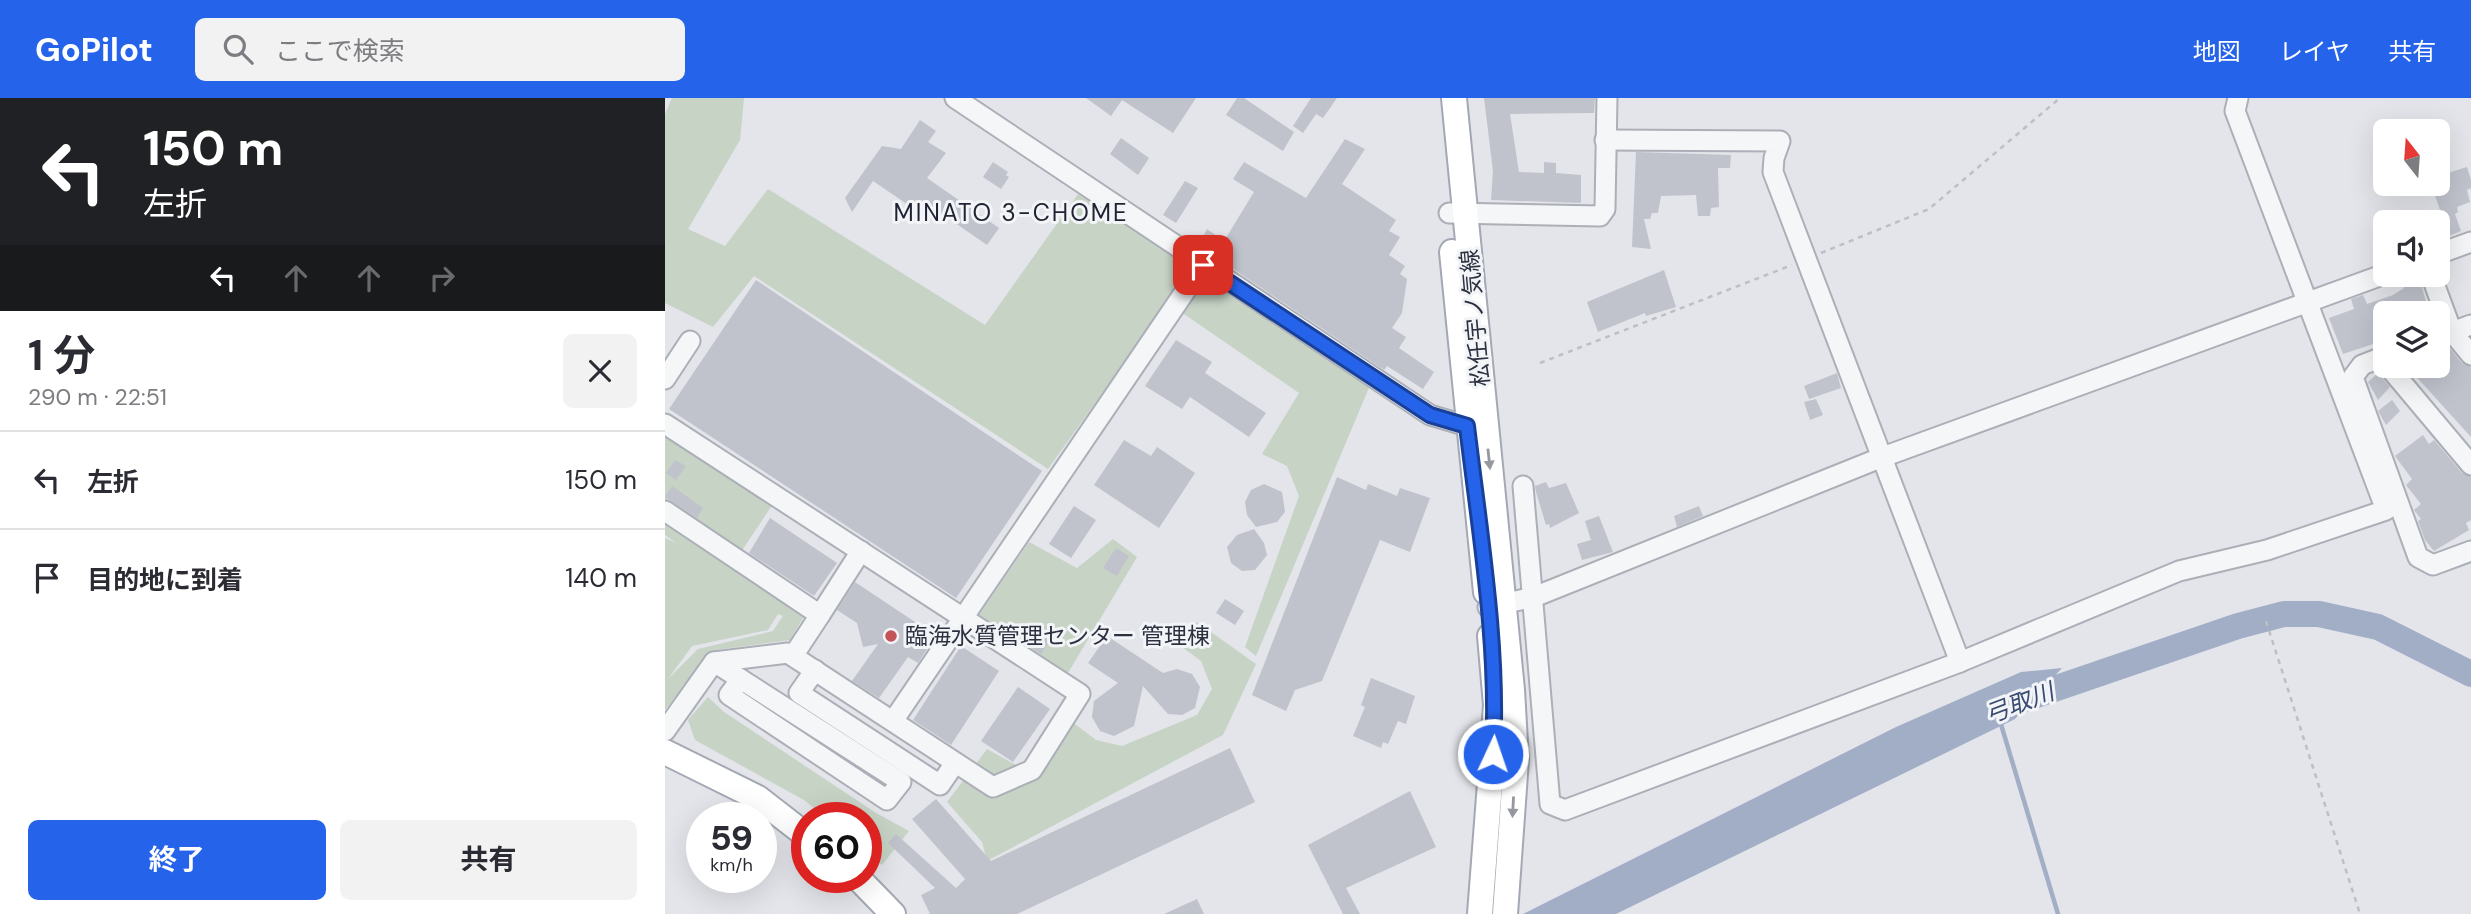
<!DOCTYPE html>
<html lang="ja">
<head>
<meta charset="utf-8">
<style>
  :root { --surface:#fff; --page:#f2f2f3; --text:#2b2b33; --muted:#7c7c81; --line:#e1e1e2; --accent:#2563eb }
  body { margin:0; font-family:"DM Sans","Noto Sans JP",sans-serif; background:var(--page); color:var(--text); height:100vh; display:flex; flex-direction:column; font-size:26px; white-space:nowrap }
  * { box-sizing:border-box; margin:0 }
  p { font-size:23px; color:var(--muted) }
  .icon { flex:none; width:38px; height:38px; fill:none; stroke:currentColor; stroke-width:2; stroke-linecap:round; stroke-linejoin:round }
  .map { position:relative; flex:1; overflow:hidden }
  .drawer { display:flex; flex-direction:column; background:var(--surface); width:665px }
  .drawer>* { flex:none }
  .guide { background:#202124; color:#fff; overflow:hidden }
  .needle { width:46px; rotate:343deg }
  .buttons { position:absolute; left:1708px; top:21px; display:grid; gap:14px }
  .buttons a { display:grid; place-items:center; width:77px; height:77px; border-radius:10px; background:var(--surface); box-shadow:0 7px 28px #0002; font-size:35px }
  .speed { position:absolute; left:21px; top:704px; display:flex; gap:14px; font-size:35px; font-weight:700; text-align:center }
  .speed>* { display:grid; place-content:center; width:91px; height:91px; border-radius:50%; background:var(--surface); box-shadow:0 7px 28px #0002; line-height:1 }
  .speed small { font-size:18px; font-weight:400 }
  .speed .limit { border:10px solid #d22; background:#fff; color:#111 }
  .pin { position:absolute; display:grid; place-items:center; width:60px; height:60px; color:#fff; margin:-30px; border-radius:14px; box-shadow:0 4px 10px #0006 }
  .me { position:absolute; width:77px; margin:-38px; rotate:3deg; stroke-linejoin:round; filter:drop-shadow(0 0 5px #0008) }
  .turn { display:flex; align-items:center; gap:24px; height:147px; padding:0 28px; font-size:32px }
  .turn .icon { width:91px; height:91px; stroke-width:2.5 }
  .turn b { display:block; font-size:49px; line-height:60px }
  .lanes { display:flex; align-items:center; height:66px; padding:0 28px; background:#0003; justify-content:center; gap:35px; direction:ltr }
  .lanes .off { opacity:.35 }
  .round { display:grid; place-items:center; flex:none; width:74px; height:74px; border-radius:10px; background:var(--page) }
  .summary { display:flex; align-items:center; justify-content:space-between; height:119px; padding:0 28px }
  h1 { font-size:42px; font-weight:700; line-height:52px }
  .action { display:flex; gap:14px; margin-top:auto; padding:14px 28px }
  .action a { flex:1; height:80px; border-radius:10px; background:var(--accent); color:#fff; font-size:28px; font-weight:700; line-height:80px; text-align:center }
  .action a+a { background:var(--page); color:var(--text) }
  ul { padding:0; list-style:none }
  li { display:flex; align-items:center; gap:21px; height:98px; padding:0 28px; border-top:2px solid var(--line) }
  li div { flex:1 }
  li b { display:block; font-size:26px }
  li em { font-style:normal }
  header { display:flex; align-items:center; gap:42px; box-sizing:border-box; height:98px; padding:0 35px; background:var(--accent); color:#fff }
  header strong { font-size:33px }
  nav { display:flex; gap:38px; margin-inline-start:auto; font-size:24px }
  .search { width:490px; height:63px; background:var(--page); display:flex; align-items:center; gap:18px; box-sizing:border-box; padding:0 24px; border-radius:10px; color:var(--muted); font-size:26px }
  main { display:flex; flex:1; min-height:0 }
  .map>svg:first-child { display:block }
  .green { fill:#c6d3c5; fill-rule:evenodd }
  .water { fill:#a1aec6 }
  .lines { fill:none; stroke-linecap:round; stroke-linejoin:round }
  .stream { stroke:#a1aec6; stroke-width:4.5 }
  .river { stroke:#a1aec6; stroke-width:26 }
  .building { fill:#c0c3cc }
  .minor-casing { stroke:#acafb7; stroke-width:23 }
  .major-casing { stroke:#a3a8b4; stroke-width:28 }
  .path { stroke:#bdbfc4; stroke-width:2.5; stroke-dasharray:5 5; stroke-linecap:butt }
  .minor { stroke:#f5f6f8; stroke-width:19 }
  .major { stroke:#fff; stroke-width:24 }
  .oneway { fill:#9698a0 }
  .route-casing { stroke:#184099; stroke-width:18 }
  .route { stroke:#2563eb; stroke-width:12 }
  .poi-dot { fill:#c35356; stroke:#f2f4f7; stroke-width:2.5 }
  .labels { text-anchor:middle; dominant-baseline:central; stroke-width:6; stroke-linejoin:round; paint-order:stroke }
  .street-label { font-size:23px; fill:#2c3140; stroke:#f2f4f7 }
  .poi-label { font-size:23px; fill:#2c3140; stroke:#f2f4f7; text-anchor:start }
  .neighbourhood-label { font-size:24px; letter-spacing:2px; fill:#1e2231; stroke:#f2f4f7 }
  .water-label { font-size:24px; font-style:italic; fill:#394b71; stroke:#f2f4f7 }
</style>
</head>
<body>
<header>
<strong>GoPilot</strong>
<div class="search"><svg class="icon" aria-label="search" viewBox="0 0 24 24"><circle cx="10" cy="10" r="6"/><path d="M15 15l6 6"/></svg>ここで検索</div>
<nav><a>地図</a><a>レイヤ</a><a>共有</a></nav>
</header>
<main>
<section class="drawer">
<div class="guide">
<div class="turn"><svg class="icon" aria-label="left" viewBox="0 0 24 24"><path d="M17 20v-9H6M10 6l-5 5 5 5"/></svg><div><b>150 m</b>左折</div></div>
<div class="lanes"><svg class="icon" aria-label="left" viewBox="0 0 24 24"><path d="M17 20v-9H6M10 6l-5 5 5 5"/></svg><svg class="icon off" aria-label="ahead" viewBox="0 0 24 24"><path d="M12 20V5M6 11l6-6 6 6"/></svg><svg class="icon off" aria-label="ahead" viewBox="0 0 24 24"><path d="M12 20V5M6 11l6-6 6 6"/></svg><svg class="icon off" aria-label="right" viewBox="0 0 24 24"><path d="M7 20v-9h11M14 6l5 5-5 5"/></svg></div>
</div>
<div class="summary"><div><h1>1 分</h1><p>290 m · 22:51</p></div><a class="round"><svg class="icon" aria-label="close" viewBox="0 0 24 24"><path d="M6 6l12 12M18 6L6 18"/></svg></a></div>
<ul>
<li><svg class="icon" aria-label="left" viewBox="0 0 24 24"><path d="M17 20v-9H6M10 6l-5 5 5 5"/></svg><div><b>左折</b></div><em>150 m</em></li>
<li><svg class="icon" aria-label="arrive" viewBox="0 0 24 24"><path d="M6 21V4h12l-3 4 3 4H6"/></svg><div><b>目的地に到着</b></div><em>140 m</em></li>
</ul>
<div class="action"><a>終了</a><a>共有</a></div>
</section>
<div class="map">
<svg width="1806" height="816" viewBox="0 0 1806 816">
  <rect width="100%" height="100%" fill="#e3e5ea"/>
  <g class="green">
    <polygon points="7,0 79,0 75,42 23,131 60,148 103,91 320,227 413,96 528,168 383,371 89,178 48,229 0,205 0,16"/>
    <polygon points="541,180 706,285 591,558 580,549 634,398 622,368 597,356 634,295 516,214"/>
    <polygon points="0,335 108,406 74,457 0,408"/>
    <path d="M0 422 141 515 125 542 50 552 0 612V440L11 445 0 437ZM113 516 118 518 108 533 33 551 3 581 27 548 103 532Z"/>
    <polygon points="448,441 472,459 403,575 314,517 364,444 412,470"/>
    <polygon points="532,524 591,566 558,637 322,763 317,744 282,704 322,651 369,677 406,623 431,642 457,648 532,617 547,591 536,563 513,546"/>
    <polygon points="43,599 59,614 211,715 244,733 217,767 201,754 201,719 160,719 139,702 30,642 23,622"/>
  </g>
  <polygon class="water" points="1397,570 1350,621 951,816 858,816 1231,629 1356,574"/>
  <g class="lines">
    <polyline class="stream" points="1335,623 1393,816"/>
    <polyline class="river" points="1339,608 1573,528 1619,516 1654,516 1713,529 1806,576"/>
  </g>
  <g class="building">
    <polygon points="421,0 531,0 508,35 457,2 446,18"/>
    <polygon points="572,0 579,0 629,34 618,53 561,17"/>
    <polygon points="646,0 672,0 658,20 651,16 638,35 628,28"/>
    <polygon points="819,0 930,0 929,15 845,16 854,74 879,75 879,64 891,65 891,75 916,77 916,105 826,102 828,73"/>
    <polygon points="255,22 271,33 263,44 281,55 262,80 334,130 322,147 270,111 264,121 208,83 187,114 180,100 217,48 236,51"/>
    <polygon points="456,40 484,60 473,77 445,56"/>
    <polygon points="680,41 700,51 677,86 731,122 724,133 735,139 724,157 740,168 735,176 742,181 737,215 727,230 741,239 734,250 769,274 758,291 722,268 719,272 580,179 549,157 551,154 536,142 542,131 559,143 589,94 568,81 579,64 641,100"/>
    <polygon points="971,54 1066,57 1065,70 1053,70 1054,109 1046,110 1045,118 1033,118 1031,97 996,98 993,115 987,115 985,121 979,121 986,151 967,149"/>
    <polygon points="328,64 343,74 341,77 344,79 336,91 318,79"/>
    <polygon points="1802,69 1806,82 1806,90 1802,92 1805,104 1792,109 1793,114 1790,116 1796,133 1784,138 1766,86 1773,86 1773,78"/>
    <polygon points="520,83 533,90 511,125 498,117"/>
    <polygon points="999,172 1011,209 981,218 980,215 933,234 922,204"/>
    <polygon points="1754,178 1764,215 1714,215 1720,242 1678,256 1664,220 1689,211 1686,201 1698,197 1702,206 1728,197 1739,190 1737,184"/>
    <polygon points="91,182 377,373 291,500 4,311"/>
    <polygon points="511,242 547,264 540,275 601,315 584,339 525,299 517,311 480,288"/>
    <polygon points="1783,248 1797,265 1806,269 1806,339 1747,274 1747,268 1786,268 1773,252"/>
    <polygon points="1172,275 1176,290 1144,301 1139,288"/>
    <polygon points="1713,275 1725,289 1713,302 1703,284"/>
    <polygon points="1151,301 1158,317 1145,322 1139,304"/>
    <polygon points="1727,302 1735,313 1721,327 1713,313"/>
    <polygon points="1758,337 1764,346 1769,342 1797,375 1806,379 1806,422 1801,425 1804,432 1769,453 1760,442 1753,423 1756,421 1749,412 1756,406 1741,387 1747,381 1730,358"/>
    <polygon points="459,342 486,358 492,349 530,375 494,430 429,387"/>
    <polygon points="10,362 21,368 11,382 1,375"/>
    <polygon points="672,379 701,392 703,386 732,398 735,390 765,400 745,454 715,442 657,583 630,592 621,613 587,597"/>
    <polygon points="881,384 884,390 901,385 914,415 885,430 884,426 881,427 871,394 870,388"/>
    <polygon points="599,386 617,394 620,414 612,424 591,429 582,417 580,404 586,392"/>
    <polygon points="7,388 38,410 32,420 0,399"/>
    <polygon points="409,408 431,422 406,460 384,446"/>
    <polygon points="1034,408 1038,418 1012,429 1009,418"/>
    <polygon points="934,418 948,454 917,462 912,446 926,442 920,423"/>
    <polygon points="105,420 172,465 149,498 84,455"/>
    <polygon points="589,431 599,445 602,457 590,472 577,473 566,465 562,449 572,437"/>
    <polygon points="451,450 464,458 452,478 438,470"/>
    <polygon points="190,484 262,532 253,545 262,551 253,565 243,559 214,600 187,583 213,546 198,549 192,525 172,512"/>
    <polygon points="560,501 579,513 570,527 551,515"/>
    <polygon points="368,529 386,541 376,556 358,544"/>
    <polygon points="442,538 498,575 512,571 527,576 535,589 530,610 517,617 503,616 478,588 469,628 449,638 435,633 427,619 429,603 453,585 423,565"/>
    <polygon points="296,548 334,573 286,647 248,622"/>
    <polygon points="706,580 750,598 741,626 733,623 723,646 718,644 716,650 688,638 700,609 696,607"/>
    <polygon points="353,589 385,611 348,664 316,643"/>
    <polygon points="565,650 590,704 352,816 265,816 256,797 270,790 223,745 231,736 291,790 300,781 247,721 271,701 326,763"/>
    <polygon points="745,693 771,749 681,790 695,816 678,816 643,747"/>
    <polygon points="532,801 539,816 499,816"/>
  </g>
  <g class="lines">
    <g class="minor-casing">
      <g id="minor">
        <polyline points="290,0 765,317 802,328 816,328"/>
        <polyline points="940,42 1115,43 1109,60 1108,74 1295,564"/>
        <polyline points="784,115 935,118 940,111 942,0"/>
        <polyline points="1773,156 1806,144"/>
        <polyline points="1766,177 1787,234 1806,257"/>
        <polyline points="1773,239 1806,227"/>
        <polyline points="1720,258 1697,267 1688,279 1753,459 1768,467 1806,453"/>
        <polyline points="1723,268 1806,367"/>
        <polyline points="0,281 25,243"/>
        <polyline points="0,326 415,596 367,672 328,689 123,555 49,564 0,633"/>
        <polyline points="858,388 885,706 900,712 1295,564 1514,473 1602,452 1721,412 1570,13 1573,0"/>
        <polyline points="0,413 155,517 128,558"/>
        <polyline points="823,509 869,499 1215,360 1720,176"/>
        <polyline points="155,517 196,453"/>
        <polyline points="49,564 236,684 222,702 64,597 76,581"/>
        <polyline points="150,572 134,595 275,687 290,665"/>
        <polyline points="228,623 538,167"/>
      </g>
    </g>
    <g class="major-casing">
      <g id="major">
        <polyline points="789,0 847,592 851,662 840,816"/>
        <polyline points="787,154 821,494"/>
        <polyline points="0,654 93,700 142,738"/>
        <polyline points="192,779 228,816"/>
        <polyline points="815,816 831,607 825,538"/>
      </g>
    </g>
    <g class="path">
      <polyline points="1156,155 1264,111 1395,0"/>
      <polyline points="875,265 1127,167"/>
      <polyline points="1601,523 1695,816"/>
    </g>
    <use href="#minor" class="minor"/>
    <use href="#major" class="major"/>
  </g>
  <defs><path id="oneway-solid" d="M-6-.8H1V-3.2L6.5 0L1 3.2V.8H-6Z" transform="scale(1.75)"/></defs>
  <g class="oneway">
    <use href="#oneway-solid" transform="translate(824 361) rotate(84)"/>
    <use href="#oneway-solid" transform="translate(848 709) rotate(93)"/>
  </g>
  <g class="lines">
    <g class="route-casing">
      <path id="route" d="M538 167 765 317 802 328C815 437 834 547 828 656"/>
    </g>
    <use href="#route" class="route"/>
  </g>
  <circle class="poi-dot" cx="226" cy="538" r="7"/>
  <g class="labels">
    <g class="street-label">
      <text transform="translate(810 220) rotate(-95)">松任宇ノ気線</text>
    </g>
    <g class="poi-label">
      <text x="240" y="538">臨海水質管理センター 管理棟</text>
    </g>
    <g class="neighbourhood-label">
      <text x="346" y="114">MINATO 3-CHOME</text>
    </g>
    <g class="water-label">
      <text transform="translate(1354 605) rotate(-21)">弓取川</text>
    </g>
  </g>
</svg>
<div class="buttons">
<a><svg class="needle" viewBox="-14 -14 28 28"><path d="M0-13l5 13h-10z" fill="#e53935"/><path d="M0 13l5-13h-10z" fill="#7c7c81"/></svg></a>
<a><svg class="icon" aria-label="sound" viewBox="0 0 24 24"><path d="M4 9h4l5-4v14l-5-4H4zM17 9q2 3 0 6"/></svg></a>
<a><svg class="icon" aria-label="layers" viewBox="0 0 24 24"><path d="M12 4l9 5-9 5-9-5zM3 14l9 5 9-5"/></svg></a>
</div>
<div class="speed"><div>59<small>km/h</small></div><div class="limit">60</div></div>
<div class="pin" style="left:538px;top:167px;background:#d93025"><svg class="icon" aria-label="arrive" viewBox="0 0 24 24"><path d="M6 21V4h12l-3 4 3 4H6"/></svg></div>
<svg class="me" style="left:828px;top:656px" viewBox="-20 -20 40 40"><circle r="17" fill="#2563eb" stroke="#fff" stroke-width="3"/><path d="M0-11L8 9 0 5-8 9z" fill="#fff"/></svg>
</div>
</main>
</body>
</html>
